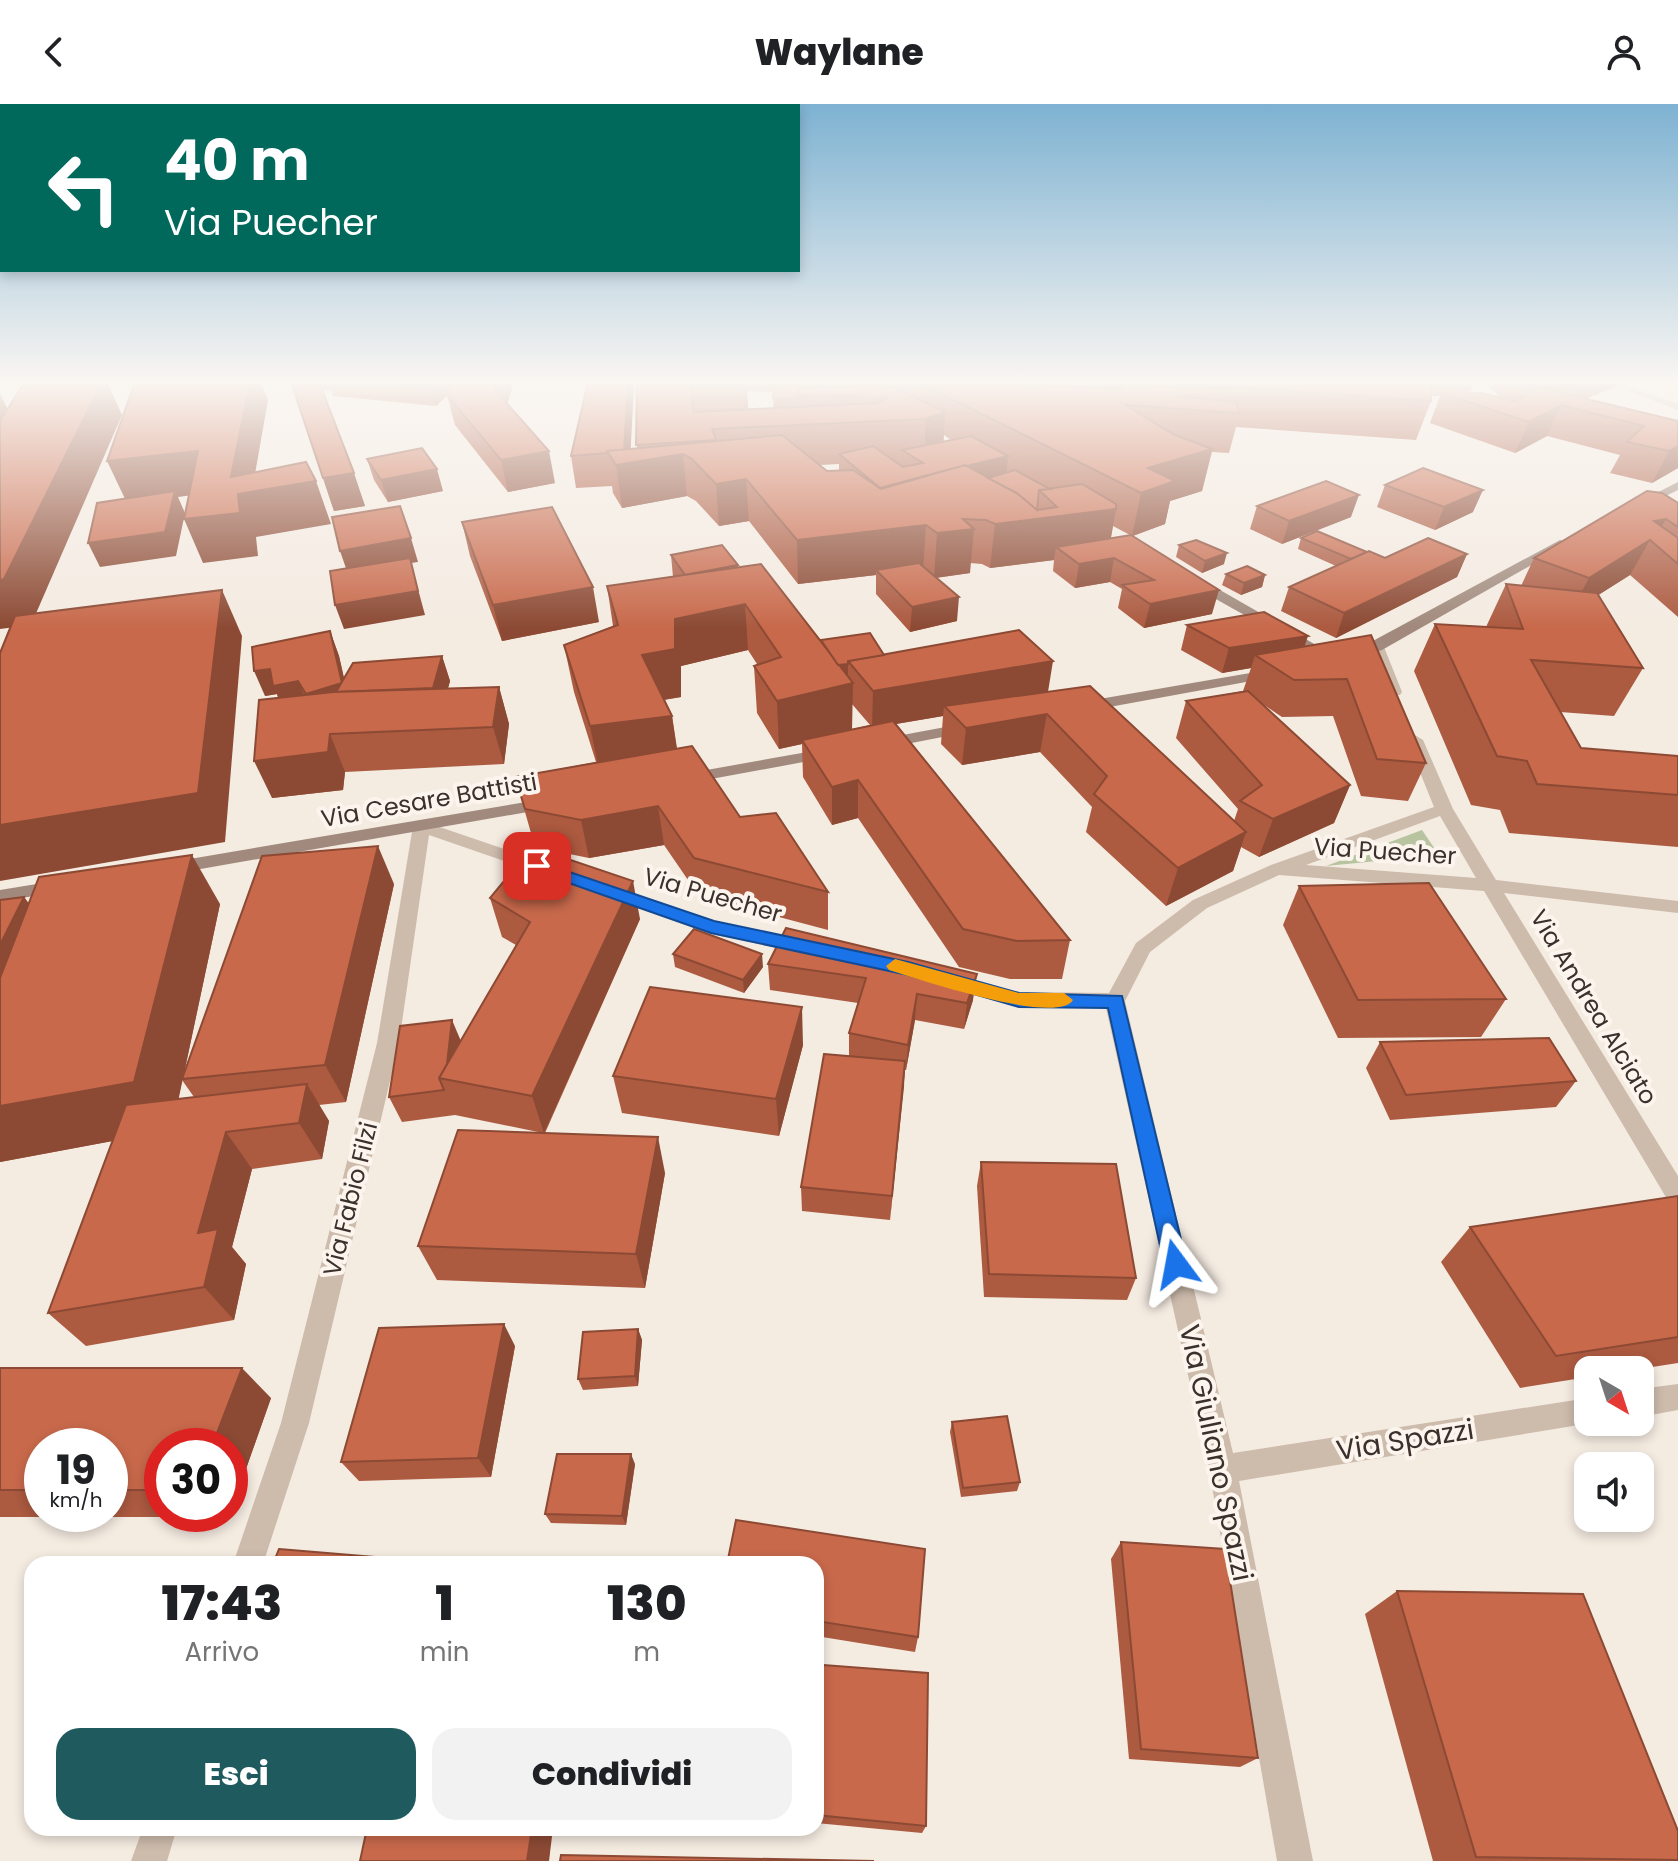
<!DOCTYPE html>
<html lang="it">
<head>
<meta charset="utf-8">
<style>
  :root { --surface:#fff; --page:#f2f2f2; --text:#202124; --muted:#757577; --accent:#1f5a5e }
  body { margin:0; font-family:Poppins,sans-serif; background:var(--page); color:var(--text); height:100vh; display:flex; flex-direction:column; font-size:30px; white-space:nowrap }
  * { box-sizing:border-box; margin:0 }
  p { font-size:26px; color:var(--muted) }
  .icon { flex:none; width:44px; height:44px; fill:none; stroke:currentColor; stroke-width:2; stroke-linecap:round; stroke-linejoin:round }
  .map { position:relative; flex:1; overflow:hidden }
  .panel { position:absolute; left:24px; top:1452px; width:800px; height:280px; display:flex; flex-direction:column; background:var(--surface); border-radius:24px; box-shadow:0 4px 12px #0003 }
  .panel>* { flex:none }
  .banner { position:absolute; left:0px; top:0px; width:800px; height:168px; box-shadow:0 4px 12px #0003; background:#00695c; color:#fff; overflow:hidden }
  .needle { width:52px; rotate:141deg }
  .buttons { position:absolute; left:1574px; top:1252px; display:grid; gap:16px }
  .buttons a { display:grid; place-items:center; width:80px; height:80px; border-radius:16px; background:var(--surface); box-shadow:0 4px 12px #0003; font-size:40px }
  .speed { position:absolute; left:24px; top:1324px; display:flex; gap:16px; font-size:40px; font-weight:700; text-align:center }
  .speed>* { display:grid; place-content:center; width:104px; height:104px; border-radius:50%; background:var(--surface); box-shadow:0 4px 12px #0003; line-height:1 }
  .speed small { font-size:20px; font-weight:400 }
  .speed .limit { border:12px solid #d22; background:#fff; color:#111 }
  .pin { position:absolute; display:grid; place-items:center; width:68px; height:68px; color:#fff; margin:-34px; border-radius:16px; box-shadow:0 4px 12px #0006 }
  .me { position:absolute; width:88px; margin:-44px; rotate:347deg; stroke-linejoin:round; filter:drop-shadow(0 0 6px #0008) }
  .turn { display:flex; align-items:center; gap:28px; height:168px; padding:0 32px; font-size:36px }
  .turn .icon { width:104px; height:104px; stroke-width:2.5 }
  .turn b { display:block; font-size:56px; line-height:68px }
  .eta { display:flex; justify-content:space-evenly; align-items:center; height:136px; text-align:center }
  .eta b { font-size:48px; font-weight:800; line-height:56px }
  .button { display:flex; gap:16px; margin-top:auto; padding:16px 32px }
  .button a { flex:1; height:92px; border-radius:24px; background:var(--accent); color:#fff; font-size:32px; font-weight:800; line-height:92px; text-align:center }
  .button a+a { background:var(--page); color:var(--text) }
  header { display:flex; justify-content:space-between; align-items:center; height:104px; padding:0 32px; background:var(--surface); font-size:36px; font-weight:800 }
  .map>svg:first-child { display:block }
  .green { fill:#b8c4a0 }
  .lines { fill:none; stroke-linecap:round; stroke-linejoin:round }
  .street { fill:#cdbbac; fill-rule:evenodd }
  .secondary { fill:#a18a7d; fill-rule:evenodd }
  .wall { fill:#ac5a40; fill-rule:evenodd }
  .shaded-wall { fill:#8c4a34 }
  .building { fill:#c8694b; stroke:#8c4a34; stroke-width:2 }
  .route { fill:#1a73e8; stroke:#114b97; stroke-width:2 }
  .slow { fill:#f59e0b }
  .labels { text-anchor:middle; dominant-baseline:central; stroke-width:8; stroke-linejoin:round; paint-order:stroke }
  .street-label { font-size:24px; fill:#3b302b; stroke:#fbf5ee }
  .near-street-label { font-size:28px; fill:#3b302b; stroke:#fbf5ee }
</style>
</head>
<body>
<header><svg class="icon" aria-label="back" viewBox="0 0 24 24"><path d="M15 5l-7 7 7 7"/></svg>Waylane<svg class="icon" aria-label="person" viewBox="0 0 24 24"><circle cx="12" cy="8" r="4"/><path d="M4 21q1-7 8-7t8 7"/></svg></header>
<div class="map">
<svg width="1678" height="1757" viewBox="0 0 1678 1757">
  <rect width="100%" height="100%" fill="#f4ebe1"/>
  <polygon class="green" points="1422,726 1439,751 1326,762"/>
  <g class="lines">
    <g class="street">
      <polygon points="1604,278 1617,278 1678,300 1678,306"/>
      <polygon points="1377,539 1384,543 1402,588 1400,591 1390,591 1388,588 1370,543"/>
      <path d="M1415 631 1423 636 1453 705 1496 776 1678 797V809L1504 789 1678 1072V1103L1670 1100 1484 787 1279 771 1207 804 1150 848 1125 897 1233 1349 1588 1294V1318H1597L1239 1377 1313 1757H1277L1209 1365 1106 904H1019L942 881 939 876 942 871 949 869 1019 888 1109 889 1136 839 1193 796 1271 761 1434 703 1407 636ZM1440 712 1476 774 1306 761Z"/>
      <polygon points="422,717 551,761 554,765 545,771 539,769 429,731 399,939 309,1319 263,1460 233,1460 281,1319 377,939 413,722"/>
      <polygon points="613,783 714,817 805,836 815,843 805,850 711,830 606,793 604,789"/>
      <polygon points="1678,1280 1678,1306 1640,1313 1640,1285"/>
      <polygon points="143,1724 177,1724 167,1757 131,1757"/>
    </g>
    <g class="secondary">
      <polygon points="826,278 837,278 865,295 856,297"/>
      <polygon points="1678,378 1678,386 1643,403 1633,401"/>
      <polygon points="1560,436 1570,439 1382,546 1352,556 1345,552"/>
      <polygon points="1189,474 1199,474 1337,553 1330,557 1325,556 1189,480"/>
      <polygon points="1274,565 1281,569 1279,572 1082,608 1074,603 1082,598"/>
      <polygon points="967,619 975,624 973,627 881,645 873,640 881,635"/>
      <polygon points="830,644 838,649 836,652 684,680 676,675 684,670"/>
      <polygon points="550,694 556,695 558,699 556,703 172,770 163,764 172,758"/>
      <polygon points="61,776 67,778 70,782 67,786 0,798 0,786"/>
    </g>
  </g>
  <g class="wall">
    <polygon points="291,278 451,278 452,279 514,278 507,300 555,379 508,388 455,321 447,291 436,302 333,292 332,287 323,287 365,402 334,407"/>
    <path d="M588 278H634L630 345H637V278H780V279L828 283 860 281V278H1474L1470 289 1500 293 1484 278H1618L1615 283 1585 295 1678 317V364L1652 379 1610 369 1620 351 1547 332 1515 349 1430 319 1440 292H1431V297L1416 336 1236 323 1229 349 1212 348 1202 387 1170 397 1165 420 1133 432 1212 510 1144 524 1118 504 1122 485 1110 478 1075 484 1053 467 1054 456 990 464 982 460 970 459V469L936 474 957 517 910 528 876 490V471L798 480 749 417 719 422 696 397 687 392 622 404 613 389 612 382 576 384 571 352ZM747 287 774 288 773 304 748 305ZM944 331 948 334 952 336 943 338ZM839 360V367H827L820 361ZM1113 422 1130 431 1111 434Z"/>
    <polygon points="367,355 443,387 388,398 374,376"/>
    <polygon points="1385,381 1473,408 1435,426 1377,403"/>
    <polygon points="1678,399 1678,513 1630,471 1598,491 1643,564 1614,612 1560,608 1581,644 1678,652 1678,743 1509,729 1500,706 1471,701 1414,567 1435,520 1486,523 1506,480 1521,482 1534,454"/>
    <polygon points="1257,402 1351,413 1282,440 1250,425"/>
    <polygon points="462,418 599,518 502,537 470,452"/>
    <polygon points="1301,434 1367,448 1385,454 1467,450 1457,473 1336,534 1281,507 1289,483 1336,462 1298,445"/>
    <polygon points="1179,441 1224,460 1202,469 1176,453"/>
    <path d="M671 451 738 461V463L821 538V536L1048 588 1234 717 1238 705 1176 634 1186 597 1243 587 1251 564 1222 569 1181 546 1187 521 1305 542 1371 531 1426 659 1408 697 1361 692 1333 612 1282 613 1261 599 1350 681 1334 719 1259 753 1241 743 1233 767 1166 802 1086 728 1092 703 1040 648 962 661 941 640 943 612 896 620 1070 836 1062 875H1010L959 863 858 714 832 721 803 673 802 640 779 645 757 609 754 562 757 560 748 546 681 562V593L664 596 672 612 677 644 740 713 828 788V826L699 792 664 741 589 754 535 743 515 673 596 658 574 588 564 541 613 522 607 482 673 473ZM852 600 870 621 852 625Z"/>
    <polygon points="1226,470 1265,471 1262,483 1241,491 1222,481"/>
    <polygon points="330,527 339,552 344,575 442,552 450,577 448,584 499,583 509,620 504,660 345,668 343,686 272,694 278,594 277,590 265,592"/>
    <path d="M394 780 346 998 319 1001 329 1017 322 1055 252 1065 232 1143 246 1160 234 1216 86 1242 48 1209 112 1037 0 1058 24 793 29 800H220L184 969ZM182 976 194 993 178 995Z"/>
    <polygon points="1299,782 1506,895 1481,933 1338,934 1283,821"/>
    <polygon points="490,794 640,815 545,1029 665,1069 645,1184 437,1176 418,1142 543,1029 455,1011 402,1018 389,993 461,937 516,841 502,833"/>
    <polygon points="786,824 973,896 964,925 915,916 906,966 905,966 890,1116 802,1107 801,1083 849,952 849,929 858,899 770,886 768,860"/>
    <polygon points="673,850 763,863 744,889 675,863"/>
    <polygon points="1380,938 1576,977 1556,1003 1390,1016 1366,964"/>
    <polygon points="803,941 779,1032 622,1009 613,972"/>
    <polygon points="981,1058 1136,1174 1127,1196 984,1193 977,1082"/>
    <polygon points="1678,1092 1678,1259 1633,1266 1588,1266 1588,1273 1520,1284 1441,1158 1470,1123"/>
    <polygon points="638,1225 642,1236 638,1282 583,1286 578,1275"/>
    <polygon points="515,1242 491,1373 359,1377 341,1358"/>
    <path d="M0 1264 271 1294 229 1413H0ZM42 1342H110V1410H42ZM162 1342 230 1410H162Z"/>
    <polygon points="952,1318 1020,1378 1017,1387 961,1393 950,1328"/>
    <polygon points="635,1360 626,1421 551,1419 545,1410"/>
    <polygon points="1121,1438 1258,1654 1240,1663 1129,1655 1111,1455"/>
    <polygon points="816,1460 918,1533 915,1548 816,1532"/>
    <polygon points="1397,1487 1678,1757 1433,1757 1365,1510"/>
    <polygon points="816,1650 926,1722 922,1729 816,1719"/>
  </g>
  <g class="shaded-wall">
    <polygon points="102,278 107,278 122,311 31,521 0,525 0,476"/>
    <polygon points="250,278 261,278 268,296 252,387 316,377 331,420 256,433 258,452 203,459 184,415 231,373"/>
    <polygon points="435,278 451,278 453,286 436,302 430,282"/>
    <polygon points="499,278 514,278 502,316 495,286"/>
    <polygon points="628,278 634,278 630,359 683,350 687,392 622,404 616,361 624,348"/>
    <polygon points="745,278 746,278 748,306 747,319"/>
    <polygon points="1586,278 1618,278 1615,283 1568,301 1577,281"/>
    <polygon points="0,290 15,319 0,342"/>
    <polygon points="1561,301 1547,332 1515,349 1529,318"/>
    <polygon points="945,308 943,349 924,355 926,315"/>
    <polygon points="1678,342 1678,364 1652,379 1669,347"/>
    <polygon points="1212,345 1202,387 1170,397 1165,420 1132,432 1141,389 1148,364"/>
    <polygon points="198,347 215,388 178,393 185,409 176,452 100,463 88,439 127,399 107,357"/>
    <polygon points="549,347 555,379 508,388 501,356"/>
    <polygon points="1008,352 1005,384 880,384"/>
    <polygon points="437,365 443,387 388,398 381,376"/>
    <polygon points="354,369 365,402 334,407 323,374"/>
    <polygon points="746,375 749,417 719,422 716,380"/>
    <polygon points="1483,386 1473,408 1435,426 1444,403"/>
    <polygon points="1359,391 1351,413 1282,440 1289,417"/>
    <polygon points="1116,405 1108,449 1056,443 1054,456 990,464 995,420"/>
    <polygon points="1666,415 1653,439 1650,436 1630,471 1570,509 1589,474 1654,417"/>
    <polygon points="926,421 923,466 876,466 876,471 798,480 797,436"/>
    <polygon points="974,425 970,469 934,474 937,429"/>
    <polygon points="411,434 418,458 411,459 425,511 344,525 335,501 348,470 340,447"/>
    <polygon points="1227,449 1224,460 1202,469 1205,457"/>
    <polygon points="1467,450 1457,473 1336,534 1344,509"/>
    <polygon points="1114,454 1110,478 1075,484 1079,460"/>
    <polygon points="1265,471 1262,483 1241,491 1244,479"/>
    <polygon points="593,483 599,518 502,537 493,501"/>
    <polygon points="222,486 242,532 225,738 0,777 0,721"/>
    <polygon points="1219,486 1212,510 1144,524 1150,500"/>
    <polygon points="959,493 957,517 910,528 912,503"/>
    <polygon points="745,500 748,546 681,562 681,593 649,598 642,551 675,515"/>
    <polygon points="330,527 339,552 348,591 340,608 306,590"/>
    <polygon points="1308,532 1300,556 1255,551 1251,564 1222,569 1229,544"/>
    <polygon points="442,552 450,577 441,610 433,584"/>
    <polygon points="1053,557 1047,594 944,602 943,612 872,624 873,587"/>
    <polygon points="848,560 848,572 838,573 838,561"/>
    <polygon points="270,565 298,577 309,602 284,607 277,590 265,592 254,567"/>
    <polygon points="853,579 852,627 802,636 802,640 779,645 777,597"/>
    <polygon points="499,583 509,620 504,660 493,623"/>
    <polygon points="1047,610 1040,648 962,661 966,624"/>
    <polygon points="672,612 679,661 600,671 590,622"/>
    <polygon points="330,630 345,668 343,686 272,694 254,657"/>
    <polygon points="858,676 858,714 832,721 832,683"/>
    <polygon points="1350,681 1334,719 1259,753 1273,715"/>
    <polygon points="658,702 664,741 589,754 581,716"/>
    <polygon points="1246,728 1233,767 1166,802 1178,764"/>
    <polygon points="378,742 394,780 346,998 325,961"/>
    <polygon points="192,751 220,800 172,1026 0,1058 0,1002"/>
    <polygon points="633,777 640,815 544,1029 532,992"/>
    <polygon points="24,793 52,831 0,948 0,841"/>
    <polygon points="762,850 763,863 744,889 743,876"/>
    <polygon points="977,870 973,896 964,925 967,899"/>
    <polygon points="917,890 915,916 906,966 908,941"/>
    <polygon points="802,903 803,941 779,1032 776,995"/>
    <polygon points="452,916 463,942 446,975"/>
    <polygon points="905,957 904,983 890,1116 892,1092"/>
    <polygon points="307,980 329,1017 322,1055 299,1019"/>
    <polygon points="226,1028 252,1065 232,1143 246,1160 234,1216 204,1183 198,1129"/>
    <polygon points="658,1033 665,1069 645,1184 636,1150"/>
    <polygon points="504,1220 515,1242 491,1373 478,1354"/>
    <polygon points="638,1225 642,1236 638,1282 635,1272"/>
    <polygon points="242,1264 271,1294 229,1413 225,1410 230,1410 230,1342 212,1342"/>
    <polygon points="631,1350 635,1360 626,1421 622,1412"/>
    <polygon points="532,1724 553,1724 549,1757 527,1757"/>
  </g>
  <g class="building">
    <polygon points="43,278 102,278 4,475 0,476 0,317 24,279"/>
    <polygon points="135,278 250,278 231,373 306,358 316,377 238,390 240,409 184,415 198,347 107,357"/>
    <polygon points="291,278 319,278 354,369 323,374"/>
    <polygon points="386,278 435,278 430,282"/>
    <polygon points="453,278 499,278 495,286 549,347 501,356 447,291"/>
    <polygon points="588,278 628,278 624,346 607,347 608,349 571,352"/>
    <polygon points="637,278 745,278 744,280 690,281 694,308 877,299 889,293 802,292 798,284 887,280 945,308 926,315 712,325 716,336 636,341"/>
    <polygon points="775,278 828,281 828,283 798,284 798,295 773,294"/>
    <polygon points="918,278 981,278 1123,286 1121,280 1175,283 1177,292 1236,298 1239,309 1125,301 1173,330 1212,345 1148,364 1175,377 1141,389"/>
    <polygon points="1154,278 1431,278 1431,297"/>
    <polygon points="1535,278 1586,278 1577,281"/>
    <polygon points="1541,284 1678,317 1678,342 1669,347 1627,338 1644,322 1561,301 1529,318 1441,289 1482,289 1515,297"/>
    <polygon points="782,331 827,367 853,366 881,385 965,361 1017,389 1038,406 1057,403 1039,386 1082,380 1116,400 1116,405 995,420 986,416 963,415 974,425 937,429 926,421 797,436 746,375 716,380 692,355 683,350 616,361 607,347"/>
    <polygon points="971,332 1008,352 967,362 965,361 880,384 839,350 873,342 903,363 923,359 902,346"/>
    <polygon points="422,344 437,365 381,376 367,355"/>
    <polygon points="1423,364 1483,386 1444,403 1385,381"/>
    <polygon points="1015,366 1050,385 1039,386 1037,406 1017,389 988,374"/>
    <polygon points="1326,377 1359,391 1289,417 1257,402"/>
    <polygon points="175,387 165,428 88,439 97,399"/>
    <polygon points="1647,387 1662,389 1678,399 1678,423 1666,415 1654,417 1678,434 1678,460 1650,436 1589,474 1534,454"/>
    <polygon points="400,402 411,434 340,447 332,413"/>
    <polygon points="552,403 593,483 493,501 462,418"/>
    <polygon points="1317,427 1367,448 1351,455 1301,434"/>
    <polygon points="1131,431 1219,486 1150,500 1122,481 1154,476 1114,454 1079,460 1056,443"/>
    <polygon points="1428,434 1467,450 1344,509 1289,483 1369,447 1385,454"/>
    <polygon points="1196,436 1227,449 1205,457 1179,441"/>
    <polygon points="722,441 738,461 685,471 671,451"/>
    <polygon points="410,454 418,487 335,501 330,467"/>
    <polygon points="919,459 959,493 912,503 876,466"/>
    <polygon points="761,460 853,579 777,597 754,562 781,553 745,500 675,515 675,545 642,551 672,612 590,622 564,541 618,521 607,482"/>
    <polygon points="1247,462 1265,471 1244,479 1226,470"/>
    <polygon points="1506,480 1597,489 1643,564 1531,556 1581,644 1678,652 1678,691 1537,680 1527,657 1497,652 1435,520 1523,525"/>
    <polygon points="222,486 198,689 0,721 0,549 15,512"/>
    <polygon points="1264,508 1308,532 1229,544 1187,521"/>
    <polygon points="1019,526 1053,557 873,587 848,557"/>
    <polygon points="330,527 342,579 306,590 298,577 273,582 270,565 254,567 252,543"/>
    <polygon points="870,529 884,551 848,557 848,560 838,561 821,536"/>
    <polygon points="1371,531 1426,659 1377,655 1347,575 1294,576 1255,551"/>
    <polygon points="442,552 433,584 336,588 353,559"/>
    <polygon points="1090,582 1246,728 1178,764 1094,690 1107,672 1047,610 966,624 944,602"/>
    <polygon points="499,583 493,623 330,630 328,648 254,657 259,596 333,588"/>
    <polygon points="1248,587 1350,681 1273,715 1240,697 1262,681 1186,597"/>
    <polygon points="893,617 1070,836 1017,837 963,825 858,676 832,683 802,636"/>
    <polygon points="692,642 740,713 776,709 828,788 694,754 658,702 581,716 525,705 515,673"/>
    <polygon points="378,742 325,961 182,975 262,752"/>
    <polygon points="532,743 633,777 532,992 439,974 530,818 490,794"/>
    <polygon points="192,751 134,978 0,1002 0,874 39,773"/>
    <polygon points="1429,779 1506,895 1358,896 1299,782"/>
    <polygon points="24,793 0,841 0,796"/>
    <polygon points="786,824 977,870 967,899 917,890 908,941 849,929 866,874 768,860"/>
    <polygon points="694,825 762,850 743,876 673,850"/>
    <polygon points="650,883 802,903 776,995 613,972"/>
    <polygon points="452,916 447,960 439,974 444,986 389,993 400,922"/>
    <polygon points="1549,934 1576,977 1406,991 1380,938"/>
    <polygon points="824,950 905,957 892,1092 801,1083"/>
    <polygon points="307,980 299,1019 226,1028 198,1129 218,1125 204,1183 48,1209 126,1001"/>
    <polygon points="458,1026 658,1033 636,1150 418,1142"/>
    <polygon points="981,1058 1116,1060 1136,1174 989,1170"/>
    <polygon points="1678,1092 1678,1233 1556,1252 1470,1123"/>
    <polygon points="504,1220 478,1354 341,1358 379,1224"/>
    <polygon points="638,1225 635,1272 578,1275 583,1228"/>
    <polygon points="0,1264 242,1264 212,1342 162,1342 162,1386 110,1386 110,1342 42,1342 42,1386 0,1386"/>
    <polygon points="1007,1312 1020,1378 963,1384 952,1318"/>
    <polygon points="557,1350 631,1350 622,1412 545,1410"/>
    <polygon points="736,1416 925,1445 918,1533 816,1517 816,1460 727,1460"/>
    <polygon points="1121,1438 1225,1445 1258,1654 1141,1645"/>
    <polygon points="279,1445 459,1460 273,1460"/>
    <polygon points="1397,1487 1583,1490 1678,1727 1678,1756 1476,1753"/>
    <polygon points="823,1561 928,1569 926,1722 816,1711 816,1650"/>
    <polygon points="367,1724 532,1724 527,1757 360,1757"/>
    <polygon points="561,1751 874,1757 560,1757"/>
  </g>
  <linearGradient id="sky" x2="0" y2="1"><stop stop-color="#7eb2d2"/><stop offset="0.53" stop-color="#faf6f2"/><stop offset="1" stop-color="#faf6f2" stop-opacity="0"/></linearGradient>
  <rect width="1678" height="524" fill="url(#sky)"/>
  <polygon class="route" points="537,757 714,817 908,858 1019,889 1122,892 1187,1160 1184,1168 1176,1171 1168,1168 1164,1160 1108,904 1019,903 908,871 711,829 532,766 532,759"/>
  <path class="slow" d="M895 855 1019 889H1064L1073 896C1057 922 918 875 889 866L886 862Z"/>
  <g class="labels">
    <g class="street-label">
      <text transform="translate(429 696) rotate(-10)">Via Cesare Battisti</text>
      <text transform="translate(1385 747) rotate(4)">Via Puecher</text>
      <text transform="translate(713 791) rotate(16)">Via Puecher</text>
      <text transform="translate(1594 903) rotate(59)">Via Andrea Alciato</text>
      <text transform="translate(350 1095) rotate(-76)">Via Fabio Filzi</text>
    </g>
    <g class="near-street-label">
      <text transform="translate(1405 1336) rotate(-9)">Via Spazzi</text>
      <text transform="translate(1216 1349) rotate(78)">Via Giuliano Spazzi</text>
    </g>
  </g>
</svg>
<div class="buttons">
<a><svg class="needle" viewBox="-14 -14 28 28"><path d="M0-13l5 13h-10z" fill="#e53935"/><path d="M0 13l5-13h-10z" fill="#757577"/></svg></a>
<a><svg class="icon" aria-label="sound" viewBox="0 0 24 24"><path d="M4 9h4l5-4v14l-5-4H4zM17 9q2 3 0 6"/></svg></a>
</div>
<div class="speed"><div>19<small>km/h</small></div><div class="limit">30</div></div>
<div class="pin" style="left:537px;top:762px;background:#d93025"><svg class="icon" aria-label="arrive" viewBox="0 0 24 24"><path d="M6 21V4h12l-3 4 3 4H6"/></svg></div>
<svg class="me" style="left:1176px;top:1160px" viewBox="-20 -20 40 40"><path d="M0-17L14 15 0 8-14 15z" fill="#1a73e8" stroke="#fff" stroke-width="4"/></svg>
<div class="banner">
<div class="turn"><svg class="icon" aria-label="left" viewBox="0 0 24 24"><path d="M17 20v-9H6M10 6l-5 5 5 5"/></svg><div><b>40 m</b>Via Puecher</div></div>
</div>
<section class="panel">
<div class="eta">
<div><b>17:43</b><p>Arrivo</p></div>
<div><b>1</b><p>min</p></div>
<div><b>130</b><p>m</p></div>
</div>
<div class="button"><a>Esci</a><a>Condividi</a></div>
</section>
</div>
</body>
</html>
